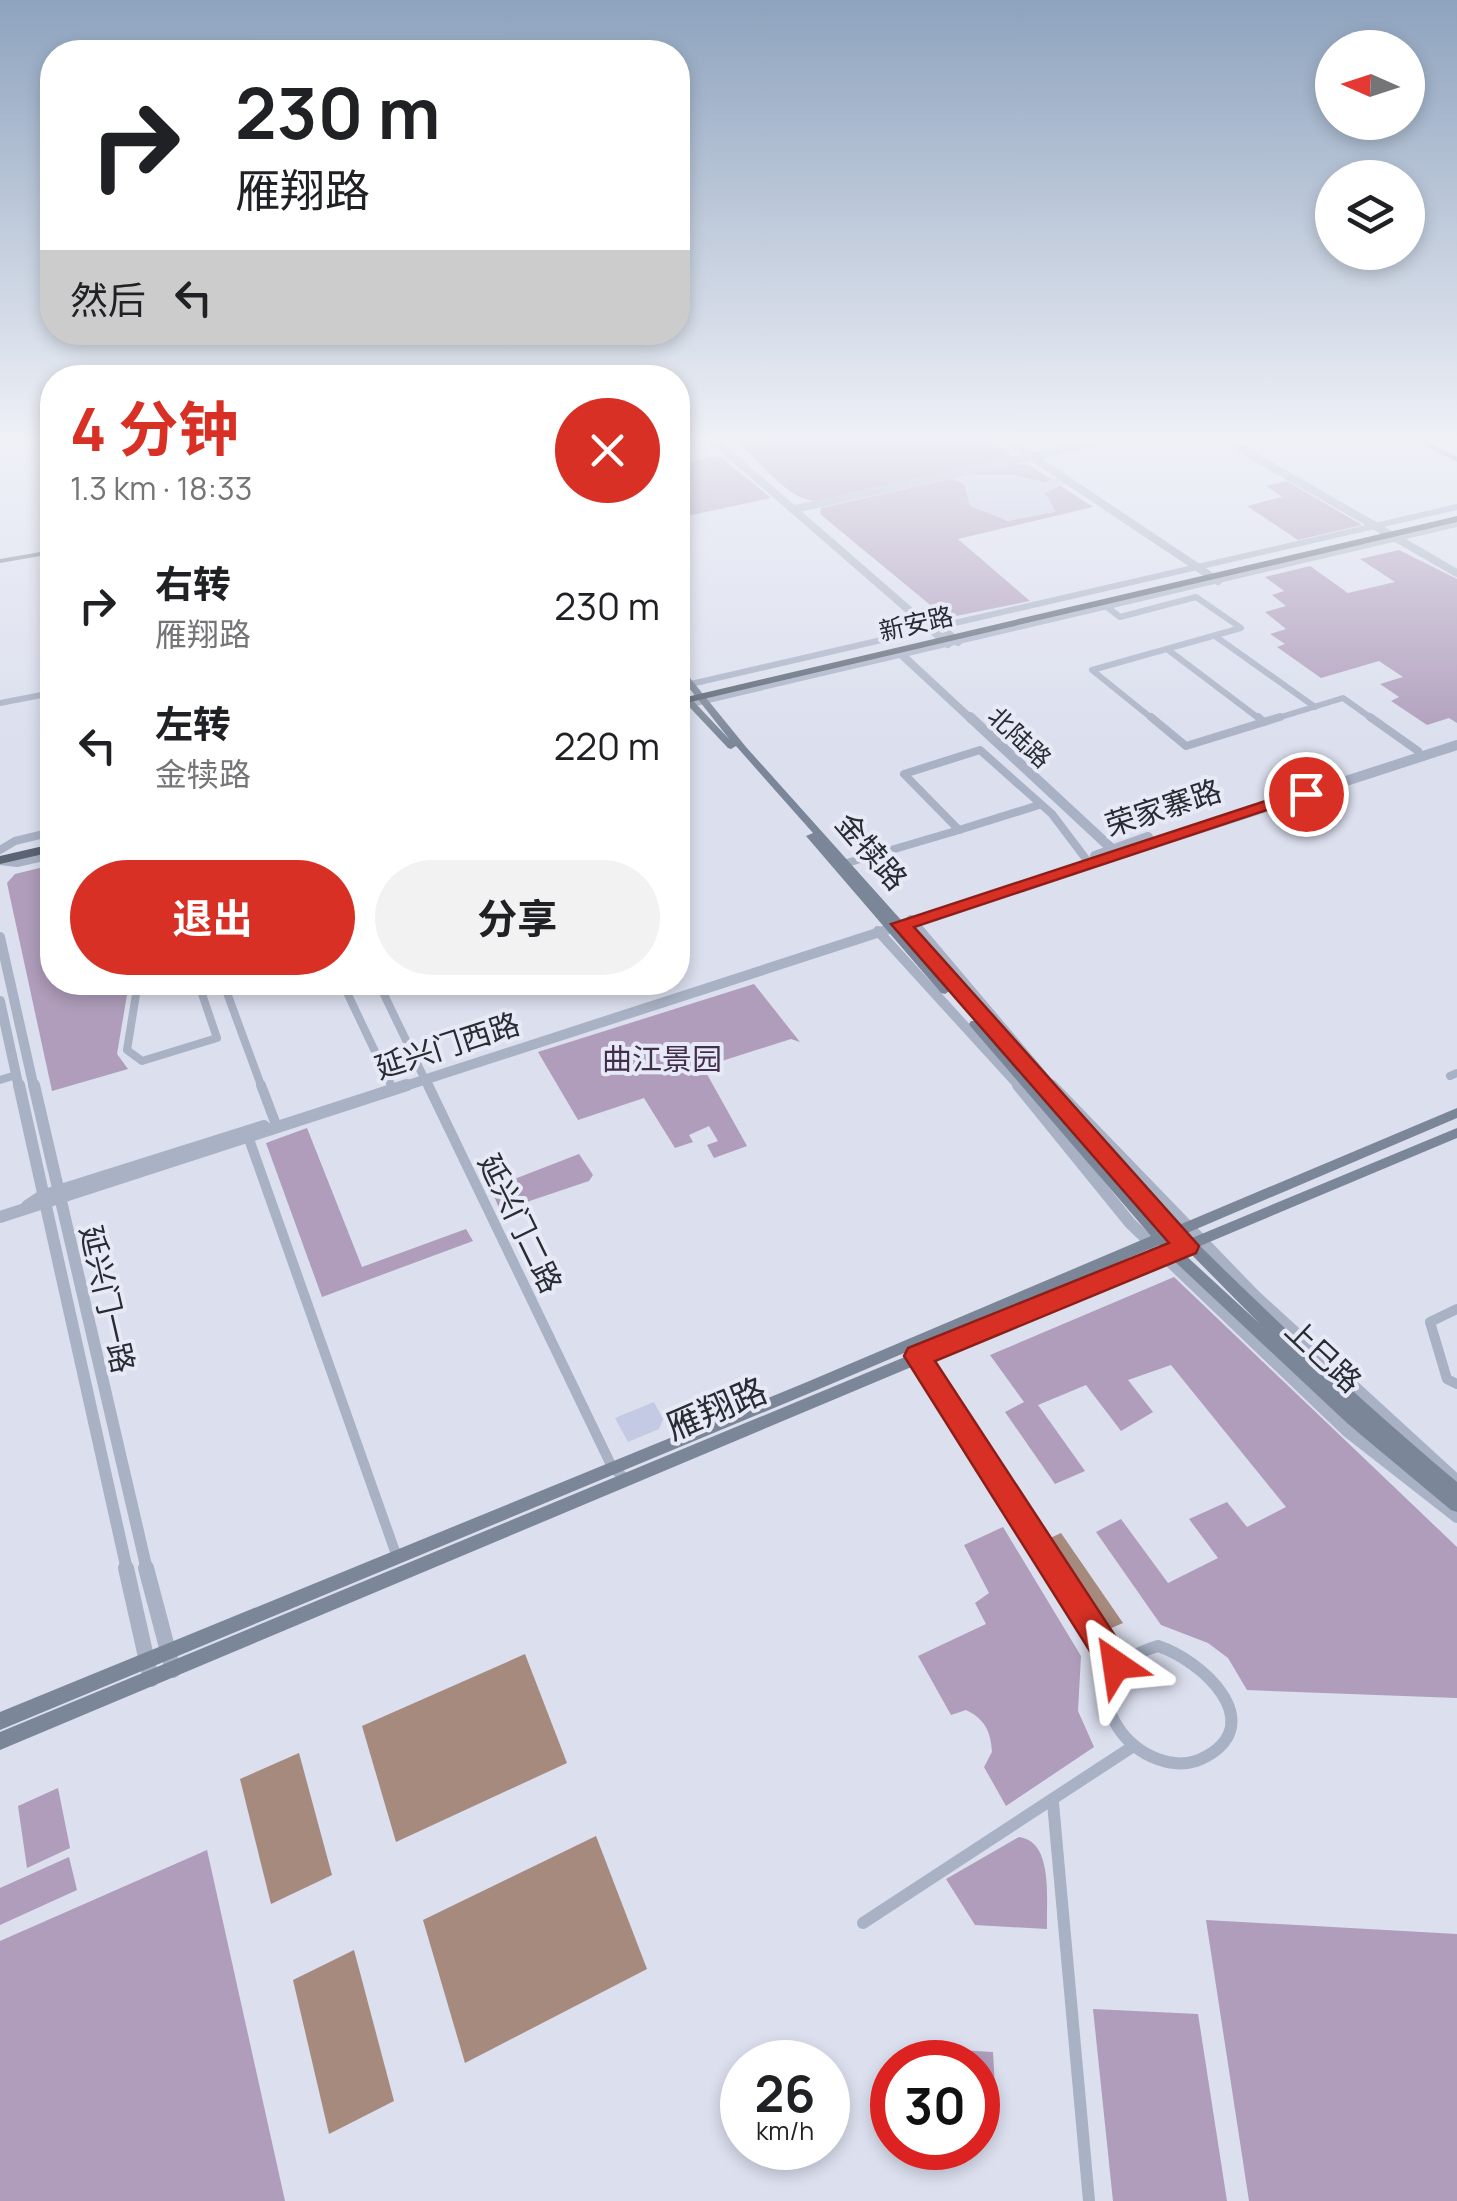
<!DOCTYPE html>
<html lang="zh">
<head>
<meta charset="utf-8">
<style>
  :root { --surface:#fff; --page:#f2f2f2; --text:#202124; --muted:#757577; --accent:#d93025 }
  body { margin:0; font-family:Manrope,"Noto Sans SC",sans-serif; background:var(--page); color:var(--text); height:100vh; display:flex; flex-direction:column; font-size:38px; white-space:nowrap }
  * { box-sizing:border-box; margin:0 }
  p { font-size:32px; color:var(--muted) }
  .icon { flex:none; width:55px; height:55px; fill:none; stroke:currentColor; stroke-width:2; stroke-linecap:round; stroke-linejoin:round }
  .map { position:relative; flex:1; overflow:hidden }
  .drawer { position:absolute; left:40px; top:365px; width:650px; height:630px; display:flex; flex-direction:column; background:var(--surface); border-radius:40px; box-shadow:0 5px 15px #0003 }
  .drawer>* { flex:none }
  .hud { position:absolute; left:40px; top:40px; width:650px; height:305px; border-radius:40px; box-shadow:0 5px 15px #0003; background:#fff; color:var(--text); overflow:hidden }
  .needle { width:65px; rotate:273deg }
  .tools { position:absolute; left:1315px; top:30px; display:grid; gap:20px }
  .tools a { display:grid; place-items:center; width:110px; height:110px; border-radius:50%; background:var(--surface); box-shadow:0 5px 15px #0003; font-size:50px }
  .speed { position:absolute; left:720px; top:2040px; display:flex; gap:20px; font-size:50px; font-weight:700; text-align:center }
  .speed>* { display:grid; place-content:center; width:130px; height:130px; border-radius:50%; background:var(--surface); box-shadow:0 5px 15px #0003; line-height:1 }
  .speed small { font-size:25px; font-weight:400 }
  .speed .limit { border:15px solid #d22; background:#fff; color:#111 }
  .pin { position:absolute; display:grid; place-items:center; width:85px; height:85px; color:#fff; margin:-42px; border:5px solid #fff; border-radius:50%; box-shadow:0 2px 10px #0007 }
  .me { position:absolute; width:110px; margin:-55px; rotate:328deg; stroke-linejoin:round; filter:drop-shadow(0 0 8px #0008) }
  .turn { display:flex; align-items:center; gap:35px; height:210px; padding:0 30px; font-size:45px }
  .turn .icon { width:130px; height:130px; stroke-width:2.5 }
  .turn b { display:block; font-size:70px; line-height:85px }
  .then { display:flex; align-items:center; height:95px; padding:0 30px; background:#0003; gap:20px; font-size:38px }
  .round { display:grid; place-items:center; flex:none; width:105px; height:105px; border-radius:52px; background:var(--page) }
  .head { display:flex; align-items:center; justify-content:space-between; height:170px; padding:0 30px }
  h1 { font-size:60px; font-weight:700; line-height:75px; color:var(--accent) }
  .cta { display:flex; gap:20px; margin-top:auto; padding:20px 30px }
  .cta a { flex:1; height:115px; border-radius:60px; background:var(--accent); color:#fff; font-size:40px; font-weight:700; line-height:115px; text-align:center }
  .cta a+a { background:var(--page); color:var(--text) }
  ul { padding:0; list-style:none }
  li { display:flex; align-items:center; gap:30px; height:140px; padding:0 30px }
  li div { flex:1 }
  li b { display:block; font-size:38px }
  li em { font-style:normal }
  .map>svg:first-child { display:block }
  .green { fill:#af9dbb }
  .plaza { fill:#c4cae4 }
  .water { fill:#a78a7e }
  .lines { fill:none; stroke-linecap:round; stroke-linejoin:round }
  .minor-far3 { stroke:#a9b1c4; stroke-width:6 }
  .minor-far2 { stroke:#a9b1c4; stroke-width:8 }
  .minor-far1 { stroke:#a9b1c4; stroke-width:10 }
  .minor { stroke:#a9b1c4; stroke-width:12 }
  .tertiary-far3 { stroke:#a9b1c4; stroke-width:8 }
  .tertiary-far2 { stroke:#a9b1c4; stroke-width:10 }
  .tertiary-far1 { stroke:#a9b1c4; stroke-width:12 }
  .tertiary { stroke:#a9b1c4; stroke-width:16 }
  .secondary { fill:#7b8698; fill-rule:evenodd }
  .primary { fill:#5b6473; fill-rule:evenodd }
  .route { fill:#d93025; stroke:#8d1f18; stroke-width:2.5 }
  .labels { text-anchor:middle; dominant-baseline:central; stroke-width:8; stroke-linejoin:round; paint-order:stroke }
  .far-street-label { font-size:25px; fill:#282c33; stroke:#e7eaf6 }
  .street-label { font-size:30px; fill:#282c33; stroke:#e7eaf6 }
  .park-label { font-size:30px; fill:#422f4d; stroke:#e7eaf6 }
  .near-street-label { font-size:35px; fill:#282c33; stroke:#e7eaf6 }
</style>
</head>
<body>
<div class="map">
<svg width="1457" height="2201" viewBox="0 0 1457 2201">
  <rect width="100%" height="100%" fill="#dbdfee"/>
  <g class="green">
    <path d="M742 438H988L1010 452 1008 458 814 501C784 497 761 462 739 443Z"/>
    <polygon points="719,456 771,498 678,518 678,464"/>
    <polygon points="1016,464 1029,465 1051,479 1058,478 1066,483 1061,486 1093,507 958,539 1030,601 946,618 820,514 821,508"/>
    <polygon points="1287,481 1362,525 1298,540 1247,506 1282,497 1266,486"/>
    <polygon points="1399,550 1457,579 1457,723 1449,718 1427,725 1391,701 1399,697 1380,684 1403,677 1379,661 1321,678 1277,647 1285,644 1270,634 1286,629 1265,612 1286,606 1272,595 1284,591 1265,577 1310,566 1348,593 1395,582 1360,559"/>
    <polygon points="52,865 52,982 129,983 117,1054 128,1069 52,1091 7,883 15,874"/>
    <polygon points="754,984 800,1042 791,1039 703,1067 747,1146 714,1158 707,1145 718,1141 709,1126 689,1135 693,1142 675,1148 644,1098 578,1120 538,1052"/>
    <polygon points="307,1128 362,1267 466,1229 473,1241 322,1297 266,1143"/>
    <polygon points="579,1154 593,1175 589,1181 500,1211 491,1188"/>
    <polygon points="1174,1277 1457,1547 1457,1698 1247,1690 1228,1658 1208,1643 1161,1625 1096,1532 1121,1519 1168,1583 1218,1558 1189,1519 1227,1502 1247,1527 1286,1507 1171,1365 1128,1380 1153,1412 1121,1431 1086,1385 1038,1405 1085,1471 1055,1484 1005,1412 1024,1402 990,1355"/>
    <path d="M1003 1527 1081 1656 1078 1711 1094 1747 1006 1806 984 1767 992 1752C991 1732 985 1719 966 1710L951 1715 918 1656 986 1624 975 1603 989 1593 964 1545Z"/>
    <polygon points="58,1788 70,1848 27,1868 18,1806"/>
    <path d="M1019 1837C1054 1841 1046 1901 1047 1929L975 1925 946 1879Z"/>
    <polygon points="207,1850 285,2201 0,2201 0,1941"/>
    <polygon points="69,1857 77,1890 0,1925 0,1888"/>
    <polygon points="1206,1920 1457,1934 1457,2201 1249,2201"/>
    <polygon points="1093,2009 1198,2014 1227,2201 1113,2201"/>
    <polygon points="958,2050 993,2052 997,2124 978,2123 978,2062 959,2062"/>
  </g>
  <g class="plaza">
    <polygon points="966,475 1012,475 1045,482 1058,478 1066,483 1045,493 1056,512 1008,521 970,506 964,484 951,478"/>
    <polygon points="654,1402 663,1419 659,1429 628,1442 615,1418"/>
  </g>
  <g class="water">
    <polygon points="1061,1533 1123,1623 1107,1630 1046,1540"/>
    <polygon points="525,1654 567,1763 396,1842 362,1726"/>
    <polygon points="299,1753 332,1875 271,1904 240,1779"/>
    <polygon points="596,1836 647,1969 465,2063 423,1920"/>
    <polygon points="354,1950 394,2101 329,2134 293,1980"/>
  </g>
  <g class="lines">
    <g class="minor-far3">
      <polyline points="1107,607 1120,617 1196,597 1241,628 1092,670 1154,720"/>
      <polyline points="1215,636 1315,707"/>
      <polyline points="1167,649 1261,720"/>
      <polyline points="678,687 1457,507"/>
      <polyline points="0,703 52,693"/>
      <polyline points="678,707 1457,524"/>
      <polyline points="1271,720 1343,698 1374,720"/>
    </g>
    <g class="minor-far2">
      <polyline points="1151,717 1186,746 1280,717"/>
      <polyline points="1258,717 1264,722"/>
      <polyline points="1370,717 1418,751"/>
      <polyline points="1039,805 959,830 904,774 980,750 1052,814 1086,859"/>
      <polyline points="0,850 15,841 52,832"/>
      <polyline points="0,861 17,863 52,855"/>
      <polyline points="847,863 959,830"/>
      <polyline points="138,982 127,1050 142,1061 217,1038 198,982"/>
      <polyline points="223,982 262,1088"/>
      <polyline points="342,982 391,1085"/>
      <polyline points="378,982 429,1088"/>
      <polyline points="1450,1076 1457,1073"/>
      <polyline points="0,1080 16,1075"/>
    </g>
    <g class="minor-far1">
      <polyline points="261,1085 275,1122"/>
      <polyline points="428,1085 613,1469 627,1479"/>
      <polyline points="249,1139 397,1557"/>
      <polyline points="1457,1309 1430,1322 1447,1379 1457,1384"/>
      <polyline points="912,1343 1056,1570"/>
    </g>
    <g class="minor">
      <polyline points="1054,1568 1116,1665"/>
      <path d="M1158 1646C1201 1660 1268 1721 1207 1756 1144 1793 1048 1678 1158 1646Z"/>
      <polyline points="1053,1803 1089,2201"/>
      <polyline points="863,1923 1132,1747"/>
    </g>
    <g class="tertiary-far3">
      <polyline points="711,438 948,644"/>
      <polyline points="1004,438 1218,581"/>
      <polyline points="1222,438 1457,573"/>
      <polyline points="795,509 1115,438"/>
      <polyline points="923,612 958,642"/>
      <polyline points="902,655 972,720"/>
    </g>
    <g class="tertiary-far2">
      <polyline points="970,717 1112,849"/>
      <polyline points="1095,856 1148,837"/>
      <polyline points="911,920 1053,1088"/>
      <polyline points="878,931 1021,1088"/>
      <polyline points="0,937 34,1088"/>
      <polyline points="0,1001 19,1088"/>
      <polyline points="399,1088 1457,745"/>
    </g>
    <g class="tertiary-far1">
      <polyline points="19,1085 127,1570"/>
      <polyline points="34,1085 147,1570"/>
      <polyline points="1018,1085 1130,1223 1347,1431 1457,1517"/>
      <polyline points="1051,1085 1255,1296 1457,1481"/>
      <polyline points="27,1206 42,1196 264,1126"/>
      <polyline points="0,1217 407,1085"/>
    </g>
    <g class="tertiary">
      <polyline points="126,1568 151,1679"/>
      <polyline points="146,1568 173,1670"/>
    </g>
    <g class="secondary">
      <polygon points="678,438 687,438 678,441"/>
      <polygon points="1411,438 1420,438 1457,457 1457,462"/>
      <polygon points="52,550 52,554 0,563 0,559"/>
      <path d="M678 666 681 667 746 747 1004 1035 1179 1225 1457 1108V1118L1187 1233 1192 1238 1457 1128V1138L1200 1246C1284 1329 1367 1406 1457 1482V1512L1451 1510 1348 1424 1171 1258 0 1750V1732L1163 1250 1159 1245 817 1390 0 1730V1712L807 1382 1151 1236 971 1027 969 1024 971 1021H978L951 990 945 994 941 993 806 836 813 833 736 746 731 749 728 748 678 695V687L681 688 730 740 678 674ZM1048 1100 1168 1230 1163 1232ZM1188 1251 1259 1323 1183 1253Z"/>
    </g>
    <g class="primary">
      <polygon points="1457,516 1457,522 678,705 678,699"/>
      <polygon points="52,844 52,852 0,864 0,856"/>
    </g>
  </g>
  <linearGradient id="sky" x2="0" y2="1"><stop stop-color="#8ea3be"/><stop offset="0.59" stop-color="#eff1f7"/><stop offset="1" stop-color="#eff1f7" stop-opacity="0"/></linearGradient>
  <rect width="1457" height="746" fill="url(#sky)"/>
  <polygon class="route" points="1299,790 1315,794 914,927 1199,1246 1196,1253 935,1361 1127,1654 1132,1665 1127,1675 1116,1680 1105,1675 904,1356 908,1348 1169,1243 891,924"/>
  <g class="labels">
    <g class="far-street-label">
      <text transform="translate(916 623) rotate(-13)">新安路</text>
      <text transform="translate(1020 737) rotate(43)">北陆路</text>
    </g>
    <g class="street-label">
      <text transform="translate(1163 807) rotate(-18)">荣家寨路</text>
      <text transform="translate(872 851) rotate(49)">金犊路</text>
      <text transform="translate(447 1045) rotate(-18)">延兴门西路</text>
      <text transform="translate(521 1223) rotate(64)">延兴门二路</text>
      <text transform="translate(108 1299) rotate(77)">延兴门一路</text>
      <text transform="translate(1324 1355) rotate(43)">上巳路</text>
    </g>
    <g class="park-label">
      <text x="662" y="1058">曲江景园</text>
    </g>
    <g class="near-street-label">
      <text transform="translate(716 1408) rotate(-23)">雁翔路</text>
    </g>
  </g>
</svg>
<div class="tools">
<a><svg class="needle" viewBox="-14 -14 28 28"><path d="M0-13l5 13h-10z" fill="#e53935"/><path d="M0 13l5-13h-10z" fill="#757577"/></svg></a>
<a><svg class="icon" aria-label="layers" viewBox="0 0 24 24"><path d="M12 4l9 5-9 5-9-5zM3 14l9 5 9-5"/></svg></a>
</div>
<div class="speed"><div>26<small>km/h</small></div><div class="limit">30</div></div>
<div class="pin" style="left:1306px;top:794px;background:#d93025"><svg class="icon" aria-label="arrive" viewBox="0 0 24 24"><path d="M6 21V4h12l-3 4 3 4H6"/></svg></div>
<svg class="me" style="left:1116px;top:1665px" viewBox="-20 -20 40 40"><path d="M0-17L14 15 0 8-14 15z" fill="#d93025" stroke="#fff" stroke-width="4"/></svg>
<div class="hud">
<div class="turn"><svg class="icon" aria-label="right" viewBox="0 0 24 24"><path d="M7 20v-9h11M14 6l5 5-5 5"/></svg><div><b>230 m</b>雁翔路</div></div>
<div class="then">然后<svg class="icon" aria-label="left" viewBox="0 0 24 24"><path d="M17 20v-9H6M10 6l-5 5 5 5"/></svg></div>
</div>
<section class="drawer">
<div class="head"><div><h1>4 分钟</h1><p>1.3 km · 18:33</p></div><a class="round" style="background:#d93025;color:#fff"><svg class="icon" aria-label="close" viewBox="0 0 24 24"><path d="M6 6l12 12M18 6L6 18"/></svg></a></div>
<ul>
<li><svg class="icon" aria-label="right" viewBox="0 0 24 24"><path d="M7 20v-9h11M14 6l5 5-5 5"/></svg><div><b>右转</b><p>雁翔路</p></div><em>230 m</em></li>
<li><svg class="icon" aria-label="left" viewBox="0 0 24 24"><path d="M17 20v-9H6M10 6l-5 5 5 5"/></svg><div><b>左转</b><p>金犊路</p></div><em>220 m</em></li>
</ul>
<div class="cta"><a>退出</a><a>分享</a></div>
</section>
</div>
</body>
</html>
